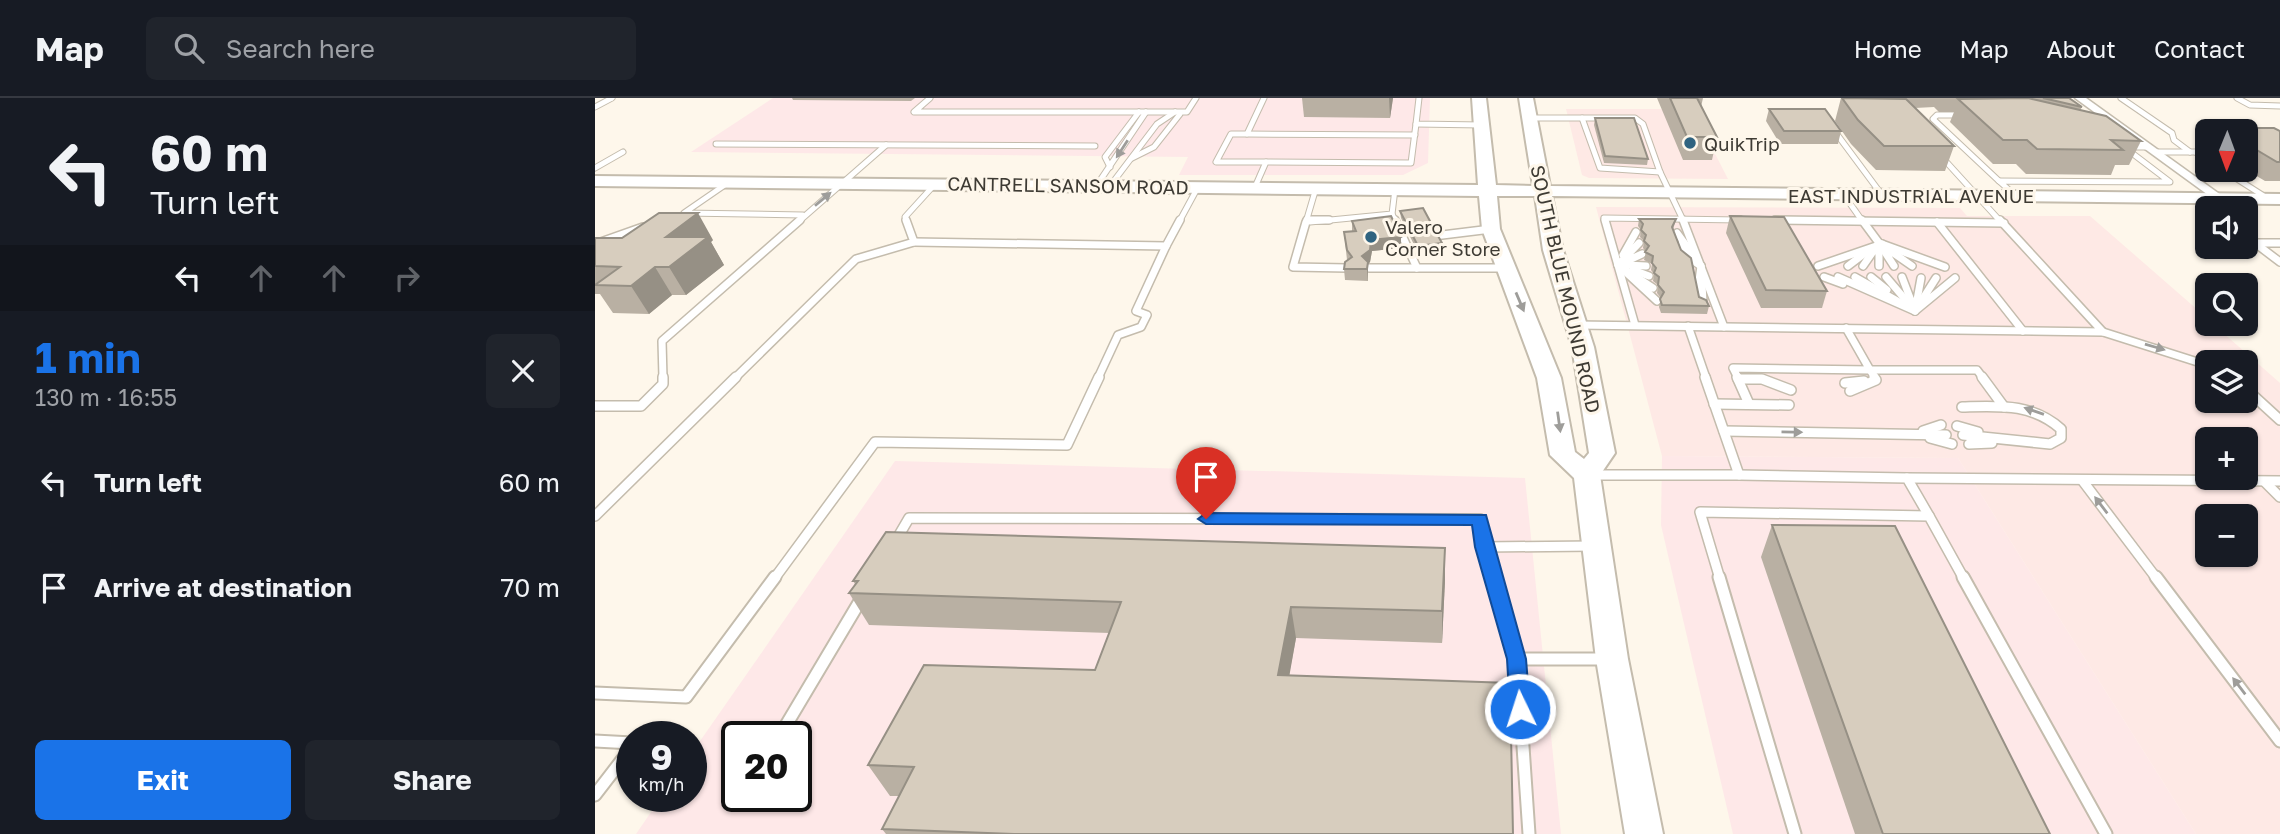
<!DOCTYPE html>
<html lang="en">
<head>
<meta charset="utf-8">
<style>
  :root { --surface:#171b24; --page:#20242c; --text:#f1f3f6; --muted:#9ea1a6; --line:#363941; --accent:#1a73e8 }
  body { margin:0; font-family:"Golos Text",sans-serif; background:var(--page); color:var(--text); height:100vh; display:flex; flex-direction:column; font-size:26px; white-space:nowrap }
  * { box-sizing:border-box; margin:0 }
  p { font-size:23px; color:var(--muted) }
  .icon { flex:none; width:38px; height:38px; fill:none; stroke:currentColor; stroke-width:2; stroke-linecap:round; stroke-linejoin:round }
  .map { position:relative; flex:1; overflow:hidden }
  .sheet { display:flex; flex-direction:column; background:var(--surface); width:595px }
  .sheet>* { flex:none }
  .banner { background:#171b24; color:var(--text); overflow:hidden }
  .needle { width:46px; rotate:181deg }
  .tools { position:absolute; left:1600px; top:21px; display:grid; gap:14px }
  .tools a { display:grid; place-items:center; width:63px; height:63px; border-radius:10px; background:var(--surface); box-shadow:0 2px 5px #0004; font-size:35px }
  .speed { position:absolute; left:21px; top:623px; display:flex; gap:14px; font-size:35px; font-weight:700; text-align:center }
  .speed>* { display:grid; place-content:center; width:91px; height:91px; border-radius:50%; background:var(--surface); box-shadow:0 2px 5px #0004; line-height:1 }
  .speed small { font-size:18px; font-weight:400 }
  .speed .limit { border:4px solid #111; border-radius:10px; background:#fff; color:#111 }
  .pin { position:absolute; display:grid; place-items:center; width:60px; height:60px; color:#fff; margin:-72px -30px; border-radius:50% 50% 50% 0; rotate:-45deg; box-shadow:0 0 7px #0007 }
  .pin .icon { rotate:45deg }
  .me { position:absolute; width:77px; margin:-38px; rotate:356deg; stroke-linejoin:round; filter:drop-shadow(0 0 5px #0008) }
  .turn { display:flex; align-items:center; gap:24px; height:147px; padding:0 35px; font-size:32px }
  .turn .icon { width:91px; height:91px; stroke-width:2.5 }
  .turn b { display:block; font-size:49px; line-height:60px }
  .lanes { display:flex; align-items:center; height:66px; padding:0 35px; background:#0003; justify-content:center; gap:35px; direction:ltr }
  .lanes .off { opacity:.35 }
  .round { display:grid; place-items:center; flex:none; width:74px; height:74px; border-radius:10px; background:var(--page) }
  .headline { display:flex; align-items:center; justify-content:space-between; height:119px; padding:0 35px }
  h1 { font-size:42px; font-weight:700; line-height:52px; color:var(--accent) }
  .cta { display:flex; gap:14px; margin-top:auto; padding:14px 35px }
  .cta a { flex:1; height:80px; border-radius:10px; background:var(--accent); color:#fff; font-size:28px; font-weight:700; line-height:80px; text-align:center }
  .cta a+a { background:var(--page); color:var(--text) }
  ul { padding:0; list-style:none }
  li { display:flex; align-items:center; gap:21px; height:105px; padding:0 35px }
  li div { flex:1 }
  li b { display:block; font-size:26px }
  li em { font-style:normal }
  header { display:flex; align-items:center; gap:42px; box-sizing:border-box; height:98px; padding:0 35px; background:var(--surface); border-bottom:2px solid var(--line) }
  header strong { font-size:33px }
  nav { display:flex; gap:38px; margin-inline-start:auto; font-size:24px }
  .search { width:490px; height:63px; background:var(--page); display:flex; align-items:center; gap:18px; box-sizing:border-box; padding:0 24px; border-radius:10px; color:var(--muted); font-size:26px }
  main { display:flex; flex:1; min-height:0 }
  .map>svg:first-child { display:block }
  .commercial { fill:#fee9e5; fill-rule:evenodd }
  .industrial { fill:#fee8e8; fill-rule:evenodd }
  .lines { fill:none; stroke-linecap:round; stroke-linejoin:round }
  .lane-far3-casing { stroke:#c4bcad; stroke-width:7 }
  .lane-far2-casing { stroke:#c4bcad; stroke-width:10 }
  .lane-far1-casing { stroke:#c4bcad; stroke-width:12 }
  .lane-casing { stroke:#c4bcad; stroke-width:15 }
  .street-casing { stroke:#c4bcad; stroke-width:3 }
  .secondary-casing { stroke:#c4bcad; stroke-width:4 }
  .lane-far3 { stroke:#fff; stroke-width:5 }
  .lane-far2 { stroke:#fff; stroke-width:7 }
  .lane-far1 { stroke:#fff; stroke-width:9 }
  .lane { stroke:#fff; stroke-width:11 }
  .street { fill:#fff; fill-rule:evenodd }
  .secondary { fill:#fff; fill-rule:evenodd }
  .wall { fill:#b9b0a3 }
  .shaded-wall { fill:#969085 }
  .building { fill:#d7cdbe; stroke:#969085; stroke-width:2 }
  .oneway { fill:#9e9d9a }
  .route { fill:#1a73e8; stroke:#114b97; stroke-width:2 }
  .poi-dot { fill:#2f6380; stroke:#fef7eb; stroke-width:2.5 }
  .labels { text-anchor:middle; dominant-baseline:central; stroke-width:6; stroke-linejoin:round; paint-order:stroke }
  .far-poi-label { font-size:19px; fill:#3e3b34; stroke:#fef7eb; text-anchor:start }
  .far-street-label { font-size:19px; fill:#3e3b34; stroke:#fef7eb }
</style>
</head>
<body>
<header>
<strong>Map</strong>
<div class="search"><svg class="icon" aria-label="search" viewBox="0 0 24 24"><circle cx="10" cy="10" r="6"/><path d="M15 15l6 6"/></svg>Search here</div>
<nav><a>Home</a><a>Map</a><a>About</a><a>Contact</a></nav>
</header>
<main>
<section class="sheet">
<div class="banner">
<div class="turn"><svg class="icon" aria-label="left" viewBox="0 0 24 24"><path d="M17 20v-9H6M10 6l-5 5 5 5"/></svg><div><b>60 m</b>Turn left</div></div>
<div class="lanes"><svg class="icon" aria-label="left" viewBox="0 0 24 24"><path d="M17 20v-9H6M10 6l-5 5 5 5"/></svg><svg class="icon off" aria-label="ahead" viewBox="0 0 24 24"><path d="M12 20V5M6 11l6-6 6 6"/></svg><svg class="icon off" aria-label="ahead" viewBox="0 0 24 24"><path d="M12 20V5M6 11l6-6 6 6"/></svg><svg class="icon off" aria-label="right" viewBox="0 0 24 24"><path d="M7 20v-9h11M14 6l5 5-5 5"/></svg></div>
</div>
<div class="headline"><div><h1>1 min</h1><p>130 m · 16:55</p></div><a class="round"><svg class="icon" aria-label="close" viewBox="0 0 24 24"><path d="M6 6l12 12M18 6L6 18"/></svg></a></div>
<ul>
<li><svg class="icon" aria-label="left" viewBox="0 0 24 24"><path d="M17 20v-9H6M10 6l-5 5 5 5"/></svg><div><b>Turn left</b></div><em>60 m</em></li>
<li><svg class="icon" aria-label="arrive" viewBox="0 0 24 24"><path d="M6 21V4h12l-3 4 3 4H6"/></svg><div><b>Arrive at destination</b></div><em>70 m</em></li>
</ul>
<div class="cta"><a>Exit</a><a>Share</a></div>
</section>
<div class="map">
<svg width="1685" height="736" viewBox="0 0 1685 736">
  <rect width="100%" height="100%" fill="#fef7eb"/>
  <g class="commercial">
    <polygon points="971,11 1097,11 1133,81 994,80 987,77"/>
    <path d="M1001 109 1365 110 1372 118H1495L1612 220V226H1618L1685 285V736H1601L1363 360 1067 358ZM1612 264H1650V303H1612ZM1612 341H1650V380H1612ZM1612 418H1650V457H1612Z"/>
  </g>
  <g class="industrial">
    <polygon points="178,0 835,0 833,65 808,77 584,77 593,59 96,54"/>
    <polygon points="1067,358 1363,360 1601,736 1138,736 1066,427"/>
    <path d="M300 363 930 380 966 736H41L67 698H96V656ZM142 639H201V698H142Z"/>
  </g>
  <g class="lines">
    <g class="lane-far3-casing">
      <g id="lane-far3">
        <polyline points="335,0 319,14 592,14 601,0"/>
        <polyline points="669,0 652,36 636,36 621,64 671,64"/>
        <polyline points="824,0 821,26 887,27"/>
        <polyline points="1526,0 1577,35 1579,42 1595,54"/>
        <polyline points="1642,0 1655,7 1685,8"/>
        <polyline points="0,9 17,0"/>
        <polyline points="1369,17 1342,17 1338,21 1404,83"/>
        <polyline points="935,20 1040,20 1048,26 1065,74 1089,124"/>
        <polyline points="987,20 1005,70 1065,74"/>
        <polyline points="1238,31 1287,97"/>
        <polyline points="652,36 820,37"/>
        <polyline points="121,46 500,48"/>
        <polyline points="1560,54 1600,54 1612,61"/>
        <polyline points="1345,57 1406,124"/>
        <polyline points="537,60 559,49 585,16"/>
        <polyline points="515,69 510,59 544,14"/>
        <polyline points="0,70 28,54"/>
        <polyline points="1628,72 1672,100"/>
        <polyline points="134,84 89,115 208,117"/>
        <polyline points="502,87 551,14"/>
        <polyline points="515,88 562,26 580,14"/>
        <polyline points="660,89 671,64 816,65 821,26"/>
        <polyline points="1249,97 1268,124"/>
        <polyline points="1421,98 1404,83 1575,84 1529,49 1554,49"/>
        <polyline points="797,116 801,124"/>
        <polyline points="1180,122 1306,124"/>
        <polyline points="203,124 291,47"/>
        <polyline points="312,124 310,119 341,85"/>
        <polyline points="584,124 603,89"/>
        <polyline points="711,124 721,90"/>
        <polyline points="715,124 797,116 800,91"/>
        <polyline points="1010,124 1009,120 1145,122"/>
      </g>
    </g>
    <g class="lane-far2-casing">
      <g id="lane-far2">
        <polyline points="712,122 734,122"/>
        <polyline points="800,122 822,170"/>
        <polyline points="1010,122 1040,227"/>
        <polyline points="1088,122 1129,229"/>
        <polyline points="1138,122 1145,122"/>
        <polyline points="1180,122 1409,125"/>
        <polyline points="1267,122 1284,145 1350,169"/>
        <polyline points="711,124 698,169 752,170"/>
        <polyline points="1342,124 1428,233"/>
        <polyline points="1082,135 1093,150"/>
        <polyline points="839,138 896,131"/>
        <polyline points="319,144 571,148 585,122"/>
        <polyline points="1044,145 1023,167 1047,156"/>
        <polyline points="1660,145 1685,164"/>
        <polyline points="1660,145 1685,145"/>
        <polyline points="0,146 48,129"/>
        <polyline points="1086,146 1106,168 1090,157"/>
        <polyline points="1028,157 1041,134"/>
        <polyline points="1032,167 1051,168"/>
        <polyline points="1223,168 1287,146"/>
        <polyline points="1253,168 1274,152"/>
        <polyline points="1268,168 1284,145 1284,168"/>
        <polyline points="1299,168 1284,145 1317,168"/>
        <polyline points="774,170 910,170"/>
        <polyline points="1038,172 1054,178"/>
        <polyline points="1229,179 1248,186"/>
        <polyline points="1243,179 1320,213 1260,179"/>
        <polyline points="1276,179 1292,192"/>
        <polyline points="1291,179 1315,207"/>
        <polyline points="1307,179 1320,213 1326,180"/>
        <polyline points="1341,180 1320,213 1360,180"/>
        <polyline points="1058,190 1023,167 1062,203"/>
        <polyline points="1103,190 1106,168 1108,204"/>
        <polyline points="982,227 1508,234 1405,122"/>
        <polyline points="1093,228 1111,280"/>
        <polyline points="1508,234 1612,267"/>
        <polyline points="68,280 67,243 205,122"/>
        <polyline points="140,280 261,161 319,144 311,122"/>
        <polyline points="503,280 523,237 546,229 552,217 541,213 571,148"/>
        <polyline points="1143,280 1138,270 1275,272 1251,230"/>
        <polyline points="1280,280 1275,272 1382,272 1388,280"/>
      </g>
    </g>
    <g class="lane-far1-casing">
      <g id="lane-far1">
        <polyline points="1142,279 1154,306"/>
        <polyline points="1387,279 1409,309"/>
        <polyline points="1143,281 1167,281 1196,292"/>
        <polyline points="1250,285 1269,283"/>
        <polyline points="1650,290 1685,322"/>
        <polyline points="1255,293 1281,282 1279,279"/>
        <polyline points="1119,306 1194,307"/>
        <polyline points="0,308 46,308 68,286 68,279"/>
        <path d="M1367 309C1404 308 1437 305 1466 331V340L1455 346 1368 337"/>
        <polyline points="1362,328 1383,334"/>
        <polyline points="1129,333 1351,337"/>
        <polyline points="1328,333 1346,327"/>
        <polyline points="1335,340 1357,346"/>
        <polyline points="1374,346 1397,345"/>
        <polyline points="993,377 1144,377 1110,279"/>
        <polyline points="1144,377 1312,380 1334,418"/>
        <polyline points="1312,380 1685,383"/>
        <polyline points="1487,382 1562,481"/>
        <polyline points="1670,384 1685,399"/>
        <polyline points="0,418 141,279"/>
        <polyline points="300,444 314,420 885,421 898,481"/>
        <polyline points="889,449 999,448"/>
        <polyline points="179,481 280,344 472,347 504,279"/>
        <polyline points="1125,481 1105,414 1334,418 1369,481"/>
      </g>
    </g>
    <g class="lane-casing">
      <g id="lane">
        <polyline points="898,479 922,561 934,736"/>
        <polyline points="1124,479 1200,736"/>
        <polyline points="1368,479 1511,736"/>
        <polyline points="1561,479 1685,643"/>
        <polyline points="922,561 1012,561"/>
        <polyline points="0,595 91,599 180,479"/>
        <polyline points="184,639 268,498"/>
        <polyline points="0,643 37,645"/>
        <polyline points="0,697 37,649"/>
      </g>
    </g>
    <g class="street-casing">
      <polygon id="street" points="1480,0 1491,0 1630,100 1620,102"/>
    </g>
    <g class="secondary-casing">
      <path id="secondary" d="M877 0H891L901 87 938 88 924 0H938L955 88 1685 96V106L957 98 968 152 999 249 1020 355 1005 377 1033 561 1068 736H1030L1001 561 979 380 955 357 942 280 887 131 884 98 0 88V78L883 87ZM902 98H940L948 152 977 249 994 355 989 361 980 354 966 280 905 131Z"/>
    </g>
    <use href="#lane-far3" class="lane-far3"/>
    <use href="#lane-far2" class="lane-far2"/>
    <use href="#lane-far1" class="lane-far1"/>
    <use href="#lane" class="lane"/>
    <use href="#street" class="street"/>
    <use href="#secondary" class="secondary"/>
  </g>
  <g class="wall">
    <polygon points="197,0 320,0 316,3 198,2"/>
    <polygon points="707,0 798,0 795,20 709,19"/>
    <polygon points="1062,0 1108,0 1106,9 1122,39 1117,62 1088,62"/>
    <polygon points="1246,0 1474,0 1487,9 1485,12 1546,43 1534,67 1520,67 1516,77 1431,76 1421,66 1398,66 1355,24 1359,14 1344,14 1339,9 1320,10 1359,48 1350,73 1281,72 1256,46 1240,23"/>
    <polygon points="1174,11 1246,33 1243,46 1185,46 1171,23"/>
    <polygon points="1000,20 1053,61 1052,67 1009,65 999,27"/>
    <polygon points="1625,30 1685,33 1685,83 1670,83 1650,71 1650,33 1623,33"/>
    <polygon points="805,113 836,125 836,134 847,145 847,153 823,155 806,120"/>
    <polygon points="1135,118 1232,193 1227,210 1166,210 1131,135"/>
    <polygon points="1044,121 1081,121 1078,132 1104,199 1114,208 1112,216 1066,215 1064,209 1066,200 1062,195 1063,187 1058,183 1059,176 1056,172 1057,166 1049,162 1051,154 1048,150 1049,143 1045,139 1046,132 1043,128"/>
    <polygon points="757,123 806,150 777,153 775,164 773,166 773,183 750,182 749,171 752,162 749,134 757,134"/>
    <polygon points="0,140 118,142 116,144 129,167 91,197 77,197 54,216 18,215 5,196 0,196"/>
    <polygon points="1177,427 1455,736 1260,736 1166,459"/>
    <polygon points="850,482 847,545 701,540 694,577 918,736 291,736 287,731 304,698 295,698 273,667 500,572 515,535 274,527 254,495 260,486 258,483"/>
  </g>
  <g class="shaded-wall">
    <polygon points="794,0 798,0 795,20"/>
    <polygon points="103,115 118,142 116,144 129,167 91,197 74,169 71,139"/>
    <polygon points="806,139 806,150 777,153 775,164 773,166 773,183 772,171 767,158 776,142"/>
    <polygon points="847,145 847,153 823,155 823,148"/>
    <polygon points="60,169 77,197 54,216 36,188"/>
    <polygon points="850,450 850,482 847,545 847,513"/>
    <polygon points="696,509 701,540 689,608 683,577"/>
  </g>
  <g class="building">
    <polygon points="1075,0 1102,0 1122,39 1092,39"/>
    <polygon points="1247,0 1311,1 1359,48 1289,48 1263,22"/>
    <polygon points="1433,0 1511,18 1546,43 1516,42 1528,52 1442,51 1432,42 1408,42 1363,1"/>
    <polygon points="1448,0 1474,0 1487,9"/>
    <polygon points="1174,11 1230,11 1246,33 1189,33"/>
    <polygon points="1000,20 1039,20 1053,61 1010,58"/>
    <polygon points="1625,30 1679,30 1685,33 1685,64 1682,64 1650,45 1650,33 1631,33"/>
    <polygon points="828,110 836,125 834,134 842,136 847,145 823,148 805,113"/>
    <polygon points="64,115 103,115 71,139 113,139 74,169 60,169 36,188 0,187 25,169 0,168 0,140 27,140"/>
    <polygon points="796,118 806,139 776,142 775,152 767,158 773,164 772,171 749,171 750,164 757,159 752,152 749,134 761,133 757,123"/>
    <polygon points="1135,118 1189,119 1232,193 1171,192"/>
    <polygon points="1044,121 1081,121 1077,129 1086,152 1096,160 1104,199 1111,202 1114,208 1067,207 1065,201 1069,194 1063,187 1064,179 1059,175 1061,170 1057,165 1058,158 1050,154 1054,148 1049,143 1051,137 1046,132 1048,126"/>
    <polygon points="1177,427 1300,428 1455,736 1288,736"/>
    <polygon points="291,434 850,450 847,513 696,509 683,577 915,585 918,736 419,736 287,731 319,669 273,667 329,567 500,572 526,504 254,495 263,483 258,483"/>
  </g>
  <defs><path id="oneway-solid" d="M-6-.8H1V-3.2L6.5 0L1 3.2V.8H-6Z" transform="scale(1.75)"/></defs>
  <g class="oneway">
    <use href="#oneway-solid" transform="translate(527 51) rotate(123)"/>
    <use href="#oneway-solid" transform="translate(228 101) rotate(-40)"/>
    <use href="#oneway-solid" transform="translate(925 204) rotate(67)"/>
    <use href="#oneway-solid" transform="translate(1560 249) rotate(16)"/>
    <use href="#oneway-solid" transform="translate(1439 313) rotate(-161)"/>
    <use href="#oneway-solid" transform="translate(964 324) rotate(82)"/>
    <use href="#oneway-solid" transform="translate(1197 334) rotate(1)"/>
    <use href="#oneway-solid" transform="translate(1506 407) rotate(-127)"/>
    <use href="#oneway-solid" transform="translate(1644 588) rotate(-127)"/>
  </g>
  <polygon class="route" points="611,415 891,417 931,561 935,611 932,617 925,620 918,617 915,611 912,561 880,449 877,427 611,426 603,421"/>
  <g class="poi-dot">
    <circle cx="1095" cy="45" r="7"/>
    <circle cx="776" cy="139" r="7"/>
  </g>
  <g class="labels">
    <g class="far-poi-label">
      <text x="1109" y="45">QuikTrip</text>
      <text x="790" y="128">Valero<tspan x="790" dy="22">Corner Store</tspan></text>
    </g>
    <g class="far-street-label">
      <text transform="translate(473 87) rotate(1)">CANTRELL SANSOM ROAD</text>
      <text x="1316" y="97">EAST INDUSTRIAL AVENUE</text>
      <text transform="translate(971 191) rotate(77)">SOUTH BLUE MOUND ROAD</text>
    </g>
  </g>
</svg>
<div class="tools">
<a><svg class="needle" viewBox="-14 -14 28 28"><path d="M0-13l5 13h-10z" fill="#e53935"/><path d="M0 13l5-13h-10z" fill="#9ea1a6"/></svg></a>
<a><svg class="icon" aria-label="sound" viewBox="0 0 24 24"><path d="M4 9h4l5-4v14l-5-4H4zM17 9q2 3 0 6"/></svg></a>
<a><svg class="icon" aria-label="search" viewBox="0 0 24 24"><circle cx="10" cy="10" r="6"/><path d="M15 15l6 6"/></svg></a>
<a><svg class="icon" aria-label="layers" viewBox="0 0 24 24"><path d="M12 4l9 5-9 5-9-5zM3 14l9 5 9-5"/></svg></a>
<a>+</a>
<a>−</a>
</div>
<div class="speed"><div>9<small>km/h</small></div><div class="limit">20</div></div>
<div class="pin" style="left:611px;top:421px;background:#d93025"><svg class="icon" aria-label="arrive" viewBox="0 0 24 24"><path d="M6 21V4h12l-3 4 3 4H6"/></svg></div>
<svg class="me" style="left:925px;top:611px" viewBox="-20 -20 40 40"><circle r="17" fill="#1a73e8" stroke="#fff" stroke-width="3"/><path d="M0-11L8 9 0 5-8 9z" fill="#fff"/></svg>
</div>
</main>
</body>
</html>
